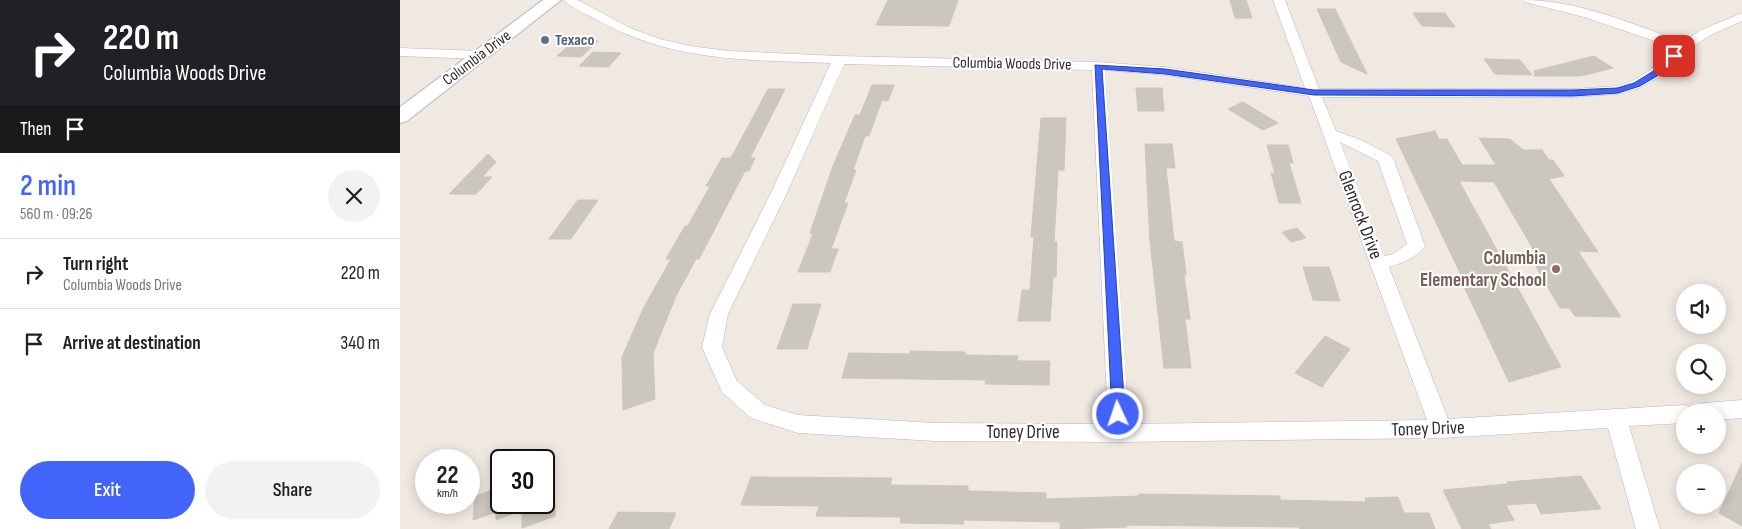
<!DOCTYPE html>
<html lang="en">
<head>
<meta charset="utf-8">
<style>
  :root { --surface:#fff; --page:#f2f2f2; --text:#222; --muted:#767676; --line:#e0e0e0; --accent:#4264fb }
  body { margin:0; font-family:"Sofia Sans Condensed",sans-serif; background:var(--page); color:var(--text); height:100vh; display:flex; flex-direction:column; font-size:19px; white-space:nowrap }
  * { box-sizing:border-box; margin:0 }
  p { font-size:16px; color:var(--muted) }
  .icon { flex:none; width:28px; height:28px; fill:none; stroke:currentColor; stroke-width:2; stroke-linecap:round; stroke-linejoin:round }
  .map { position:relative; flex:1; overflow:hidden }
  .drawer { display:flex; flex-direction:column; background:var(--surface); width:400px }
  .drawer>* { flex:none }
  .banner { background:#202124; color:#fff; overflow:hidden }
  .controls { position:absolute; left:1276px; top:284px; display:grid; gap:10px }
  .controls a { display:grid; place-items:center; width:50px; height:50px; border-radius:50%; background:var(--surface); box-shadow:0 2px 12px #0003; font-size:25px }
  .speed { position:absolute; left:15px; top:449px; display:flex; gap:10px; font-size:25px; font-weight:700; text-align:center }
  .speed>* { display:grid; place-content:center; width:65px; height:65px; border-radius:50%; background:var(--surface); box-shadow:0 2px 12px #0003; line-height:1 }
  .speed small { font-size:12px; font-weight:400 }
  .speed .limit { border:2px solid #111; border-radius:8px; background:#fff; color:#111 }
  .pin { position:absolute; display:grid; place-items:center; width:42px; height:42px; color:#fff; margin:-21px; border-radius:10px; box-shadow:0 2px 8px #0006 }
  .me { position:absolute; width:55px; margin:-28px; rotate:357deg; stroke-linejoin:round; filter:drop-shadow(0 0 4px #0008) }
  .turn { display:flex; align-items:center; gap:18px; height:105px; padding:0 20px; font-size:22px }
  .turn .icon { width:65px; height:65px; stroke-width:2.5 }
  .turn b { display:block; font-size:35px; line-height:42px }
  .then { display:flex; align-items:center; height:48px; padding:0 20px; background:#0003; gap:10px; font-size:19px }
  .round { display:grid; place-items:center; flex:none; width:52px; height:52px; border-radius:26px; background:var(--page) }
  .summary { display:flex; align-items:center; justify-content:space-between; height:85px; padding:0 20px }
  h1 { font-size:30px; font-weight:600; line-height:38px; color:var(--accent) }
  .button { display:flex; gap:10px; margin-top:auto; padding:10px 20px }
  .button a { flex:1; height:58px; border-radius:30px; background:var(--accent); color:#fff; font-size:20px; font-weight:600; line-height:58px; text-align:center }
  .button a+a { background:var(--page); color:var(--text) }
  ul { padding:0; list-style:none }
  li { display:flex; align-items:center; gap:15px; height:70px; padding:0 20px; border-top:1px solid var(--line) }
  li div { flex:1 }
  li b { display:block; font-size:19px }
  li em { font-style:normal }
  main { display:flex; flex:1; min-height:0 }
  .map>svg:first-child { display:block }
  .building { fill:#cbc7bf; stroke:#cbc5ba }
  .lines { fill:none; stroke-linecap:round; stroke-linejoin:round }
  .minor-casing { stroke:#b4b7c1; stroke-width:1 }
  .secondary-casing { stroke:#b4b7c1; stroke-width:2 }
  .minor { fill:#fff; fill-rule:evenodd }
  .secondary { fill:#fff; fill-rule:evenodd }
  .route { fill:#4264fb; stroke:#2b41a3 }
  .service-dot { fill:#5c6f8a; stroke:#fff; stroke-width:2 }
  .education-dot { fill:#8d6e63; stroke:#fff; stroke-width:2 }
  .labels { text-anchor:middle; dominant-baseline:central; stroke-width:4; stroke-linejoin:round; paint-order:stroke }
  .far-service-label { font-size:16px; font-weight:bold; fill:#4e5e75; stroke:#fff; text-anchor:start }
  .far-street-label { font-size:16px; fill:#2e2e2e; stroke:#fff }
  .street-label { font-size:19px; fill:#2e2e2e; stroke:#fff }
  .education-label { font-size:19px; font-weight:bold; fill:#785e54; stroke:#fff; text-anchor:end }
</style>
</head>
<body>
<main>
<section class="drawer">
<div class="banner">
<div class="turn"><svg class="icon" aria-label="right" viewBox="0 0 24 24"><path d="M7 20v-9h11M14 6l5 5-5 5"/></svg><div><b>220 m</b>Columbia Woods Drive</div></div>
<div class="then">Then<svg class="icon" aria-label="arrive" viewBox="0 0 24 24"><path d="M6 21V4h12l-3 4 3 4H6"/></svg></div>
</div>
<div class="summary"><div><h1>2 min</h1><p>560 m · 09:26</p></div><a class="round"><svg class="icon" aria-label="close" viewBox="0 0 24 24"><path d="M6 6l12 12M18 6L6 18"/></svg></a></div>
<ul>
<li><svg class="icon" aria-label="right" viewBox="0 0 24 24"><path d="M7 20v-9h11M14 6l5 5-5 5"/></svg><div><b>Turn right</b><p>Columbia Woods Drive</p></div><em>220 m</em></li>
<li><svg class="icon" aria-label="arrive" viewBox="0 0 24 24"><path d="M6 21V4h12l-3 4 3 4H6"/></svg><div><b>Arrive at destination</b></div><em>340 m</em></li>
</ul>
<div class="button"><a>Exit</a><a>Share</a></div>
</section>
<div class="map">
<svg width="1342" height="529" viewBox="0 0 1342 529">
  <rect width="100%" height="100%" fill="#efe9e1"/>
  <g class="building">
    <polygon points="488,0 558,0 549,26 476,25"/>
    <polygon points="830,0 846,0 852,18 835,18"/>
    <polygon points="917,9 935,9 967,74 941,62"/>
    <polygon points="1013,13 1045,13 1055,27 1022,26"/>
    <polygon points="175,40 198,41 181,57 157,56"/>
    <polygon points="193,52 221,53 208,67 179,66"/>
    <polygon points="1194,56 1213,68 1181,76 1135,76 1134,71"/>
    <polygon points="1084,59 1120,60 1132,75 1095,74"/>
    <polygon points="472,85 494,85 488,101 482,100 469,136 465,136 453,170 456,170 444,203 448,203 431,249 438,249 430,272 398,272 413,234 410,233 433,166 455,115 460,115"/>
    <polygon points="736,88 762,88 764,111 738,111"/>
    <polygon points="368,89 385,89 350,158 355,158 349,171 345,171 299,259 296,259 276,296 253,353 255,399 223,410 222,357 244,307 271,259 266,259 285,226 288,226 310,186 306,186 322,158 331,158"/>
    <polygon points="843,102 878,123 863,130 828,109"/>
    <polygon points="641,118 666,118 664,170 658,170 654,242 657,242 656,277 653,277 650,321 618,321 622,290 630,290 634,237 631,237"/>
    <polygon points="1035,131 1039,139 1047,139 1062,165 1096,165 1079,138 1110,139 1123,150 1142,150 1149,160 1153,160 1164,176 1149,179 1198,252 1178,251 1221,317 1175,316 1169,308 1160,308 1135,265 1143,266 1094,182 1059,181 1161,367 1109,382 1059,276 1062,277 996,139"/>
    <polygon points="745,144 772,144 775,168 766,168 774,241 782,242 786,275 784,275 790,319 785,319 791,368 764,368 750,241"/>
    <polygon points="867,145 888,145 893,163 889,163 901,203 879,203 871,173 875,174"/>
    <polygon points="88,154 96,162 82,177 92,177 76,194 49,194"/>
    <polygon points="178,200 198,200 171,239 149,239"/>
    <polygon points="897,228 906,238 891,242 882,232"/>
    <polygon points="903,267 929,267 940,301 913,300"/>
    <polygon points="393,304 421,304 407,349 377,349"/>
    <polygon points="925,336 950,349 922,387 895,373"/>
    <polygon points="510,351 565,352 565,355 618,356 617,361 650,361 649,385 585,384 586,380 442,378 449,353 510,354"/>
    <polygon points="1342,463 1342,526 1319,513"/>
    <polygon points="1181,476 1201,509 1141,514 1136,503 1106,505 1114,520 1088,524 1091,529 1062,529 1043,490 1108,484 1107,482"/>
    <polygon points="351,477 492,478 490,485 568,486 568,491 646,493 646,499 739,496 739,494 880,496 880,500 966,502 965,498 998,497 1004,513 1029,513 1035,529 900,529 899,527 727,525 727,527 660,529 660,522 564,520 563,524 500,523 501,517 416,516 419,506 341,505"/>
    <polygon points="101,487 101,502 155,502 155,516 122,528 122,510 96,520 96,512 73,520 75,496"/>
    <polygon points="218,512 276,513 269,529 209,529"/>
  </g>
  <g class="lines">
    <g class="minor-casing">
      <g id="minor">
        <path d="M164 0H178L230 28 260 39 290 46 329 51 439 56 698 62 765 67 905 88 873 0H885L919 89H1173L1217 86 1232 81 1249 71 1275 48 1184 17 1125 2 1123 0C1178 0 1232 24 1283 42L1301 30 1342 13V21L1309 36 1288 50 1259 77 1242 87 1218 94 1173 97H922L936 131 961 140 990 155 993 158 1025 246C1017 258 1002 263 989 267L1048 419 1285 405 1292 408 1294 411 1297 406 1304 403 1342 400V418L1318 420V412H1285V423L1229 426 1260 529H1236L1208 428 1041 438 719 442 535 441 398 433 351 418 322 392 302 347 310 314 370 195 431 63C347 60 273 62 197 20 187 14 172 9 164 0ZM444 64 692 70 708 424 535 423 398 415 365 405 337 381 322 347 328 314 386 195ZM705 70 765 75 909 96 1027 420 729 424ZM940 142 978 161 1007 244 993 254 984 256Z"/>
        <polygon points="0,48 81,51 87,55 81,59 0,56"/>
      </g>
    </g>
    <g class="secondary-casing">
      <polygon id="secondary" points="143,0 161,0 7,121 0,123 0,107"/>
    </g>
    <use href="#minor" class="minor"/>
    <use href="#secondary" class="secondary"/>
  </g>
  <polygon class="route" points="1271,54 1278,56 1257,76 1240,86 1218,93 1173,96 914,95 765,74 702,69 725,414 723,418 718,420 714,418 712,414 695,65 765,69 914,90 1173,90 1217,88 1234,83 1252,72"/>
  <circle class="service-dot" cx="145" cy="40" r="5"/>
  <circle class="education-dot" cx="1156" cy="269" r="5"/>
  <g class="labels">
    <g class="far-service-label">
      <text x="155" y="40">Texaco</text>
    </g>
    <g class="far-street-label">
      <text transform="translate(77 58) rotate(-37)">Columbia Drive</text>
      <text transform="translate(612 64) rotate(1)">Columbia Woods Drive</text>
    </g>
    <g class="street-label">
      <text transform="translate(960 215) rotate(69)">Glenrock Drive</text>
      <text transform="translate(1028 429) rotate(-2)">Toney Drive</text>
      <text x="623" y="432">Toney Drive</text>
    </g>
    <g class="education-label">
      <text x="1146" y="258">Columbia<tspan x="1146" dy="22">Elementary School</tspan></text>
    </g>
  </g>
</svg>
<div class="controls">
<a><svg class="icon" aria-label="sound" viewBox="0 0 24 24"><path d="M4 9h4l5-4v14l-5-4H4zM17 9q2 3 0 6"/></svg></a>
<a><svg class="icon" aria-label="search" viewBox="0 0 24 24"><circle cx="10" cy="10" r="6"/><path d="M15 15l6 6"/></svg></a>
<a>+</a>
<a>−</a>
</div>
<div class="speed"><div>22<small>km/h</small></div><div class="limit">30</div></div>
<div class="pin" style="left:1274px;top:56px;background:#d93025"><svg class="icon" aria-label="arrive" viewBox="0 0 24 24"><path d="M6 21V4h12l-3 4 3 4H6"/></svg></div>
<svg class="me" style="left:718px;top:414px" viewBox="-20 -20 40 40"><circle r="17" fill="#4264fb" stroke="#fff" stroke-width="3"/><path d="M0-11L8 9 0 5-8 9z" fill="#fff"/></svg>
</div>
</main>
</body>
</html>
